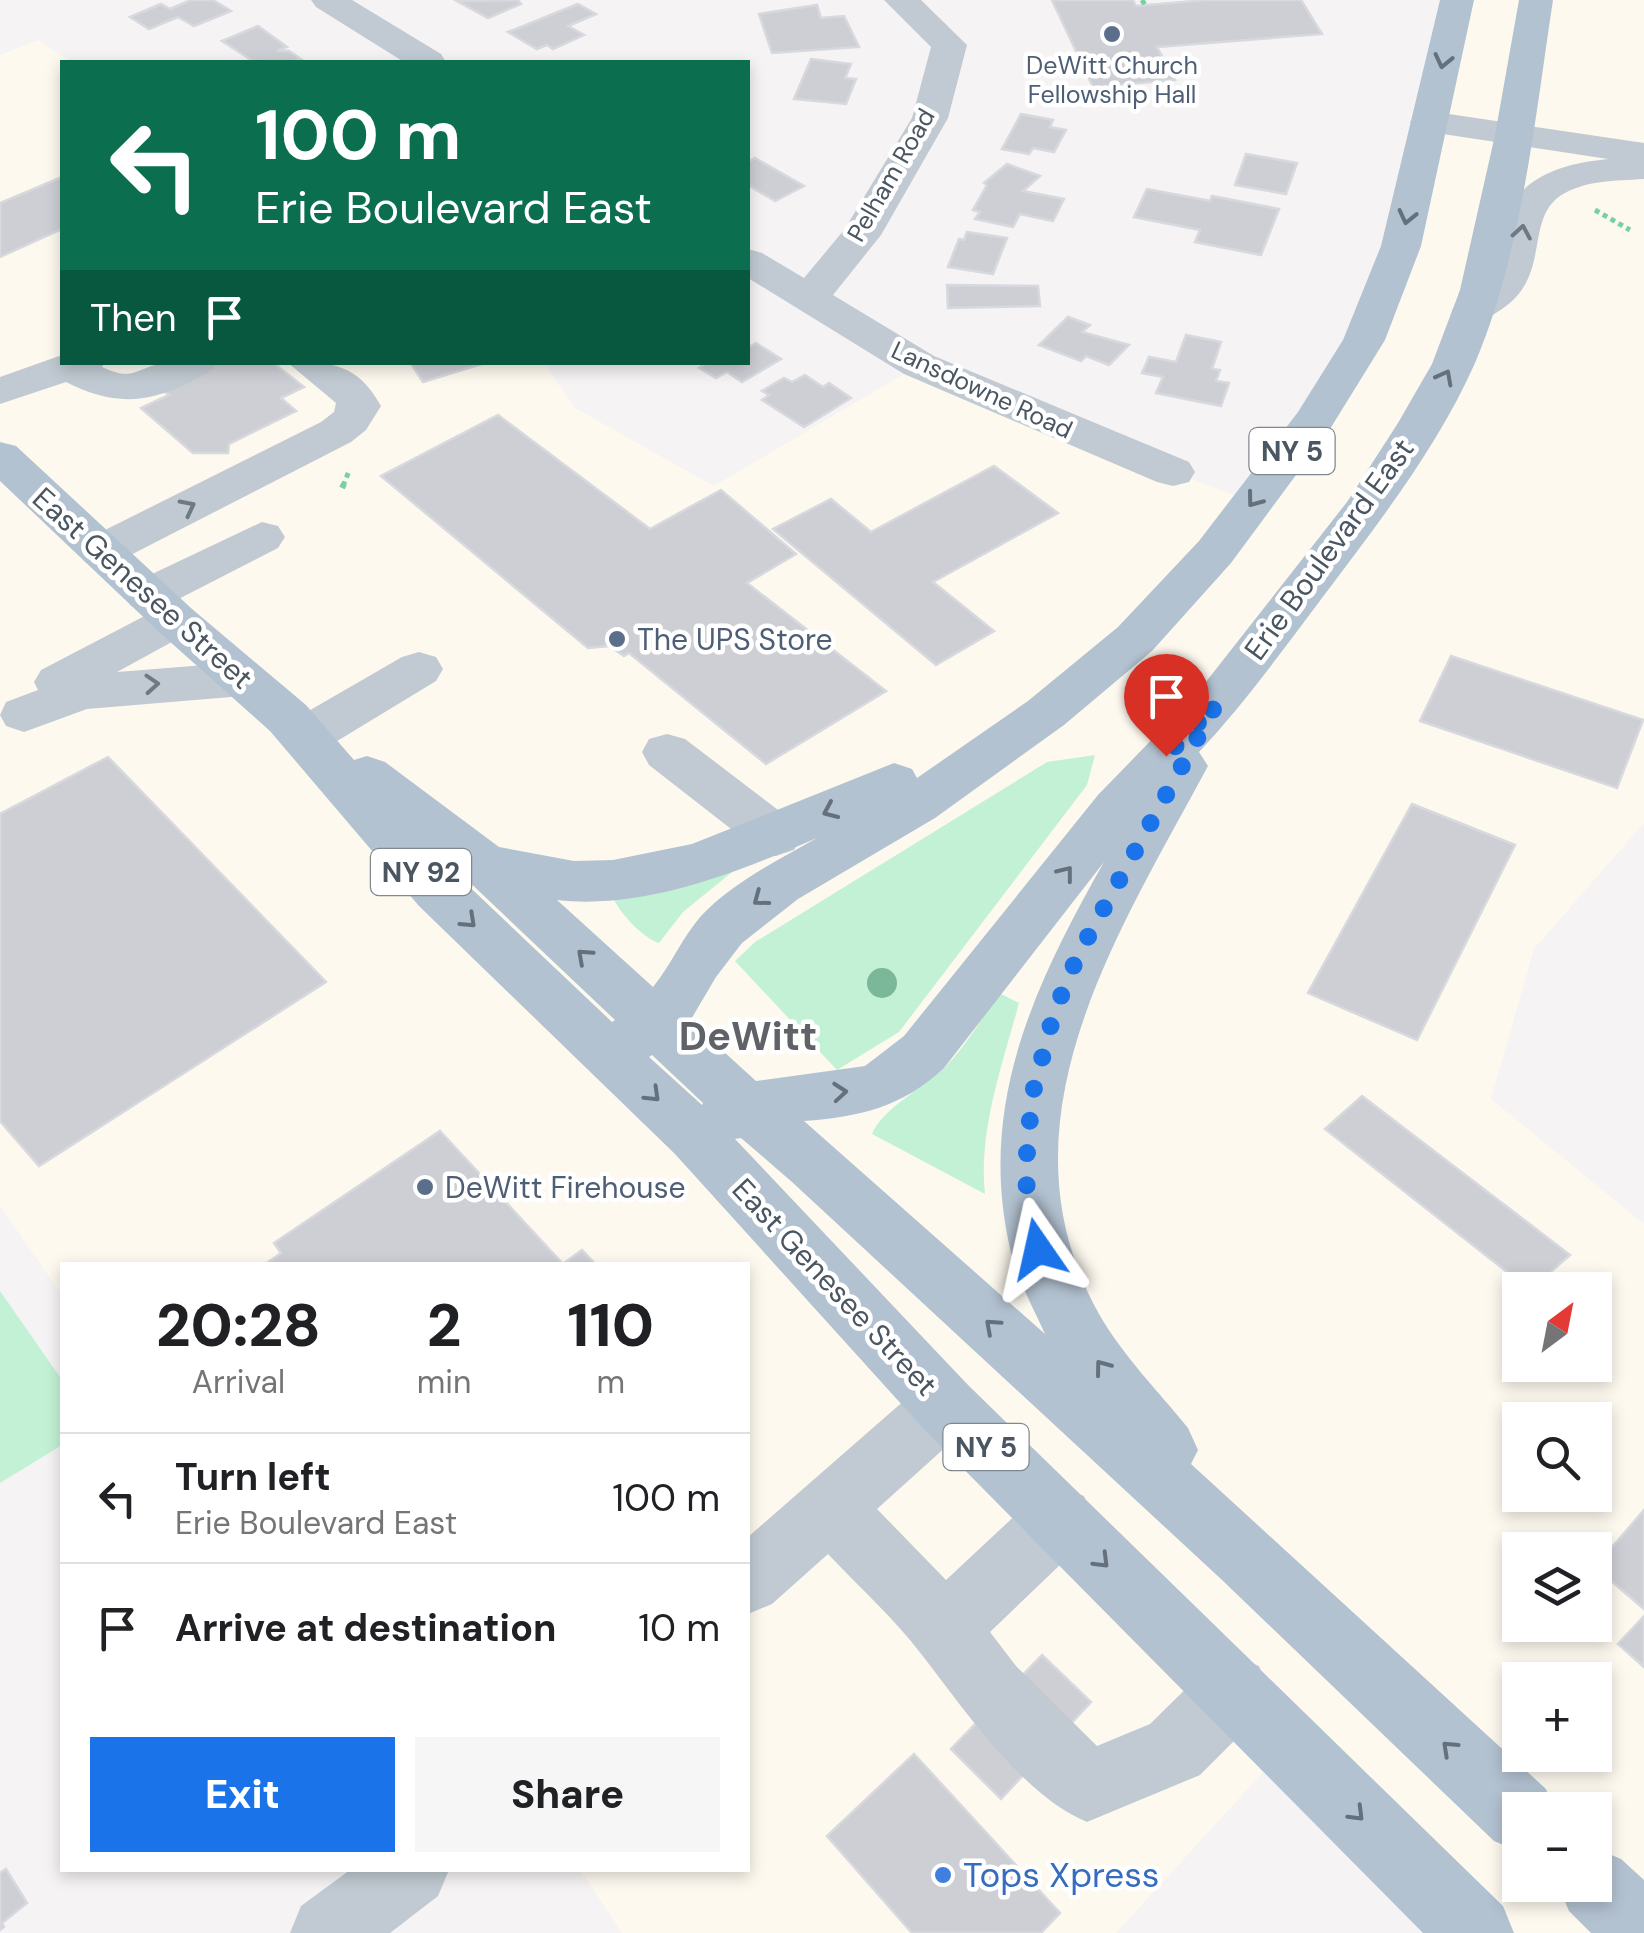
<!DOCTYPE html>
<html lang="en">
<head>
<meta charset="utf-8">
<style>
  :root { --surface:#fff; --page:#f6f6f6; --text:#202124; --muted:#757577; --line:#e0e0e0; --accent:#1a73e8 }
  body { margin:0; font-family:"DM Sans",sans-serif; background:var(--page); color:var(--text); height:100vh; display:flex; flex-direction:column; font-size:38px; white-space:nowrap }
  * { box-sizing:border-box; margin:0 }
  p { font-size:32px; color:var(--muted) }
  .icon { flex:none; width:55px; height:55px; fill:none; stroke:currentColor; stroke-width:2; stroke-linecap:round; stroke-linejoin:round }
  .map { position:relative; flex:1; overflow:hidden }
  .side { position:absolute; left:60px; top:1262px; width:690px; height:610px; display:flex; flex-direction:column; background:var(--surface); border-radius:0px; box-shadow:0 5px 15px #0003 }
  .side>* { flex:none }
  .top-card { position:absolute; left:60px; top:60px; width:690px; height:305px; border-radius:0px; box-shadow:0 5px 15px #0003; background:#0b6e4f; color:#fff; overflow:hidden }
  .needle { width:65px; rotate:32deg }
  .controls { position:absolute; left:1502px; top:1272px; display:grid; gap:20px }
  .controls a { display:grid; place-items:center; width:110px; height:110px; border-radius:0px; background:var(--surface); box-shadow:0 5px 15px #0003; font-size:50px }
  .pin { position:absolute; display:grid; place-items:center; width:85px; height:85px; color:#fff; margin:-102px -42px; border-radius:50% 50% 50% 0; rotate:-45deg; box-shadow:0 0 10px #0007 }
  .pin .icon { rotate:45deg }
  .me { position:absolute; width:110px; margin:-55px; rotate:349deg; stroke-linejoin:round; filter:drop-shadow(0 0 8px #0008) }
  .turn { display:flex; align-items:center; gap:35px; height:210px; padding:0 30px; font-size:45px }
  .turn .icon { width:130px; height:130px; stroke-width:2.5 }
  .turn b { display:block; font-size:70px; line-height:85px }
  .then { display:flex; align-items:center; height:95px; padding:0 30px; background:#0003; gap:20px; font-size:38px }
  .eta { display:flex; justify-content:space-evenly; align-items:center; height:170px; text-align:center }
  .eta b { font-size:60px; font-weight:800; line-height:70px }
  .button { display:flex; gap:20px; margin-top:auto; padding:20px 30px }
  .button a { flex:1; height:115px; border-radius:0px; background:var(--accent); color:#fff; font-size:40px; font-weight:800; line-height:115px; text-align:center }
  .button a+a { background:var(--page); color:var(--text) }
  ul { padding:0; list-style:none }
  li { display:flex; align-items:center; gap:30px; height:130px; padding:0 30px; border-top:2px solid var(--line) }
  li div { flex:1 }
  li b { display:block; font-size:38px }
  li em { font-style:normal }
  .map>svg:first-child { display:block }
  .commercial { fill:#fdf9ef; fill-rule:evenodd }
  .green { fill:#c3f1d5 }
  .building { fill:#cdcfd5; stroke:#d7d9de; stroke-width:2.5 }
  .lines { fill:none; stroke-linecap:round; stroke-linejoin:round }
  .path-far1 { stroke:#7ad0a6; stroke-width:5; stroke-dasharray:5 4; stroke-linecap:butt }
  .path { stroke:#7ad0a6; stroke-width:6; stroke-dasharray:8 5; stroke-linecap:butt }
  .minor { fill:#c1cad2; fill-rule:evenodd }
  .major { fill:#b3c2d1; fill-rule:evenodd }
  .tree { fill:#7bb799 }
  .oneway { stroke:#64717d }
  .oneway2 { stroke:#6e7983 }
  .route { stroke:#1a73e8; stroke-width:18; stroke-dasharray:0 32.4 }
  .service-dot { fill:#5c6f8a; stroke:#fff; stroke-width:4 }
  .shop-dot { fill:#3f7fe0; stroke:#fff; stroke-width:4 }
  .labels { text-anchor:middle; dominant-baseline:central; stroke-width:9; stroke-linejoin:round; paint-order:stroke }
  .far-service-label { font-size:25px; fill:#4e5e75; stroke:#fff }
  .far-street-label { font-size:25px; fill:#4a5661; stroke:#fff }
  .shield { fill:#fff; stroke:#808990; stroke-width:2.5 }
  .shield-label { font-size:28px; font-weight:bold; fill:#4a5661 }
  .street-label { font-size:30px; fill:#4a5661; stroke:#fff }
  .service-label { font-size:30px; fill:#4e5e75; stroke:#fff; text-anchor:start }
  .near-shop-label { font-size:35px; fill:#366cbe; stroke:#fff; text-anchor:start }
  .district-label { font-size:40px; font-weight:bold; fill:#5f6368; stroke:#fff }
</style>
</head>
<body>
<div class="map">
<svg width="1644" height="1933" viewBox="0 0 1644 1933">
  <rect width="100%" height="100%" fill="#f5f3f3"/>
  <path class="commercial" d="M1457 0H1644V823L1534 949 1491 1099 1644 1224V1933H1476L1288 1745 1116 1933H622L580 1870H748V1265H62V1295L0 1206V55L38 40 71 62H62V362L544 363 575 408 714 486 919 365 1087 439 1252 502 1364 340ZM1520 1290H1595V1365H1520ZM1520 1420H1595V1495H1520ZM1520 1550H1595V1625H1520ZM1520 1680H1595V1755H1520ZM1520 1810H1595V1885H1520Z"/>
  <g class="green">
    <polygon points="1095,755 1087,785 899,1032 837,1070 735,961 755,942 1047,762"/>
    <path d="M737 868 683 912 659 943C641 937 619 912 611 894Z"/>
    <path d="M999 993 1019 1003C1003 1063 978 1131 985 1194L872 1134C883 1107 925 1088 947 1065 967 1044 983 1017 999 993Z"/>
    <polygon points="0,1291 62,1380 62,1445 0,1483"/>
  </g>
  <g class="building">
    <polygon points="191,0 213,0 231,11 194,26 178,17 149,29 130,17 161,4 170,9"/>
    <polygon points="518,0 521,4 488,18 457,1"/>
    <polygon points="1052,0 1133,0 1136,6 1207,0 1301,0 1322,34 1157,47 1175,80 1093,87"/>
    <polygon points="578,4 596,14 568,26 584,35 553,49 547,45 537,49 508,32"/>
    <polygon points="817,5 821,18 844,16 859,47 772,53 759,14"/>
    <polygon points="258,26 287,47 277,51 289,51 301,59 292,62 253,61 222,41"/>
    <polygon points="811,59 851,64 845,78 856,79 846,104 794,99"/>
    <polygon points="1021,114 1053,120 1050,127 1066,130 1054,152 1033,148 1029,154 1002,149"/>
    <polygon points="1246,154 1297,163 1286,194 1235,185"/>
    <polygon points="755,158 804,186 775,201 748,185 748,162"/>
    <polygon points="1007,164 1040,176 1023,191 1064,199 1053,221 1020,214 1013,227 975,219 980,212 973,210 987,185 984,183"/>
    <polygon points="62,177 62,229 0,257 0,203"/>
    <polygon points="1147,189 1210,201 1212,196 1279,209 1261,255 1195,242 1200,230 1134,217"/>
    <polygon points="967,232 1007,238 993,274 948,267 959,239 964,240"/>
    <polygon points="947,285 1038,286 1040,306 948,308"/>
    <polygon points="1068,317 1090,325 1082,332 1129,345 1109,365 1086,356 1081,361 1039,345"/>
    <polygon points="1186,335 1221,342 1212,369 1220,370 1216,381 1229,383 1221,406 1156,393 1163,377 1142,373 1149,357 1176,362"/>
    <polygon points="756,343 781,359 742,382 727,372 716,378 699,368 708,362 748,362 748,348"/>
    <polygon points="220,362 272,362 304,387 281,398 296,411 229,444 228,453 193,453 141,408 169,395 163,390"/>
    <polygon points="410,362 488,362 423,382"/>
    <polygon points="805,375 823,387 829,383 851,398 804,427 762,400 769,395 762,391 784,378 792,382"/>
    <polygon points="498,415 650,529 721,490 796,554 747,583 886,691 766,764 629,653 624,656 609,646 588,648 381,476"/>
    <polygon points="994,466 1058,513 933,582 994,631 936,665 773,529 831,499 871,532"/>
    <polygon points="1451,656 1643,720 1617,788 1420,721"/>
    <polygon points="108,757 326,982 39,1166 0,1121 0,814"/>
    <polygon points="1412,804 1515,845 1417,1040 1308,993"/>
    <polygon points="1362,1096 1570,1255 1530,1290 1325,1129"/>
    <polygon points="440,1131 563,1264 582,1250 596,1265 264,1265 281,1253 274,1243"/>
    <polygon points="1644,1510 1644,1609 1595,1567"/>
    <polygon points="1644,1616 1644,1667 1618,1644"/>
    <polygon points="1042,1655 1091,1702 1001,1799 951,1749"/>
    <polygon points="914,1754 1060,1913 1041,1933 912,1933 827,1836"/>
    <polygon points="6,1869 27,1903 2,1923 4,1927 0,1930 0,1873"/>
  </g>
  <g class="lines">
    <g class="path-far1">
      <polyline points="1142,0 1145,5"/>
      <polyline points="1595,210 1630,230"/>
      <polyline points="343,486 349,471"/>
    </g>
    <polyline class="path" points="342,488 344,484"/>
    <g class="minor">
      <polygon points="311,0 352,0 441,54 446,62 404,62 316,7"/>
      <polygon points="884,0 921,0 967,45 948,118 881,235 833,295 934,356 1189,462 1195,472 1189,482 1173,486 1157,482 904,374 748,278 748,249 762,253 804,278 844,230 912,118 931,47"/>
      <path d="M1429 111 1644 143V179C1616 181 1584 180 1560 196 1525 220 1551 277 1502 309 1486 320 1477 323 1458 319L1452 310C1462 296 1479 293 1489 280 1498 267 1498 249 1501 234 1511 179 1558 164 1608 159L1416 130 1410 122 1416 114Z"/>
      <path d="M62 355V362H105L102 367C133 381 133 370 162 363 178 359 201 362 218 362 210 374 198 378 186 384 143 405 109 404 66 382L0 404V377Z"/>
      <path d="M287 362C332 362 357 363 381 406L366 430 351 442 117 562 101 566 85 562 78 551 85 540 321 422 334 412 336 403Z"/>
      <polygon points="262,522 278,526 285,537 278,548 165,606 148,611 131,606 124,595 131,584"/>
      <polygon points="175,604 192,609 199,620 192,631 117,672 243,662 260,667 267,679 260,691 243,696 87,709 24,732 6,726 0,715 6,702 38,690 34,682 41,670 158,609"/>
      <polygon points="419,652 436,657 443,669 436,681 329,746 311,751 293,746 286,733 293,720 402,657"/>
      <polygon points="667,734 685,739 794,822 802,836 794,850 776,856 758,850 649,765 642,752 649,739"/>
      <path d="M945 1376 968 1385 977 1406 968 1427 877 1509 946 1580 1036 1496 1060 1487 1084 1496 1093 1519 1084 1542 990 1632 1016 1666 1097 1746 1150 1724 1209 1666 1234 1656 1259 1666 1269 1691 1259 1716 1200 1775 1087 1822C1023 1796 964 1709 922 1655 895 1619 859 1587 828 1554L772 1604 748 1614V1537L922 1385Z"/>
      <polygon points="350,1870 449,1870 438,1896 390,1933 290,1933 301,1906"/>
    </g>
    <g class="major">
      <path d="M1440 0H1474L1421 246 1385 340 1330 429 1231 563 1152 651 1064 725 935 818 798 899 742 943 716 977 690 1021 756 1081 865 1066 904 1036 1098 795 1198 692 1347 502 1398 423 1432 364 1460 290 1495 135 1519 0H1553C1535 118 1522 253 1475 363 1438 447 1377 525 1322 598 1282 651 1244 704 1199 752L1208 766C1118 934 992 1123 1099 1314 1123 1356 1158 1391 1188 1428L1198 1450 1191 1464 1546 1789 1554 1810H1520V1852L1494 1841 1221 1579 792 1182 741 1138 735 1139 968 1385 1503 1906 1514 1933H1423L922 1427 675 1154 419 906 270 731 158 631 0 481V442L16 446 192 609 306 705 354 760 367 756 385 762 499 847 574 861 613 860 692 844 894 763 912 769 917 778 1028 701 1118 627 1199 541 1298 412 1343 340 1381 246ZM817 838C778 860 732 883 701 916 682 938 671 965 653 987L557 900C645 910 738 872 817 838ZM439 858 463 876 615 1020 612 1022ZM1104 862C1035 984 977 1104 1010 1248 1016 1277 1033 1307 1045 1334L804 1121C859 1117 903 1107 944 1068ZM652 1055 703 1103 702 1105 649 1057Z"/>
      <polygon points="1595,1848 1621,1859 1644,1880 1644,1933 1591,1933 1569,1911 1558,1885 1595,1885"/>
    </g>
  </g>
  <circle class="tree" cx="882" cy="983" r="15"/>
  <defs><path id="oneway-chevron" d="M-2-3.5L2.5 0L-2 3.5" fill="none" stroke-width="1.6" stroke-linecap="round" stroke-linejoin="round" transform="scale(2.5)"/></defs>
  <g class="oneway">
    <use href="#oneway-chevron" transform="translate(1443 61) rotate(103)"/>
    <use href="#oneway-chevron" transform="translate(1407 217) rotate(103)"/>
    <use href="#oneway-chevron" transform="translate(1445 377) rotate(-62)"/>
    <use href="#oneway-chevron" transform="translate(1254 500) rotate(127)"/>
    <use href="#oneway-chevron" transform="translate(830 811) rotate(156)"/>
    <use href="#oneway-chevron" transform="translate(1066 873) rotate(-52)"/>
    <use href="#oneway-chevron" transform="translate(760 899) rotate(143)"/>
    <use href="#oneway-chevron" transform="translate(469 921) rotate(43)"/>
    <use href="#oneway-chevron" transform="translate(584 956) rotate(-138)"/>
    <use href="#oneway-chevron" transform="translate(840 1092) rotate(-5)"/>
    <use href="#oneway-chevron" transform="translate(653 1095) rotate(44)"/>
    <use href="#oneway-chevron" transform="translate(992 1326) rotate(-138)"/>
    <use href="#oneway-chevron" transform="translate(1102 1367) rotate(-127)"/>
    <use href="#oneway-chevron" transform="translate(1102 1561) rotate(45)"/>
    <use href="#oneway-chevron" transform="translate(1449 1748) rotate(-137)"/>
    <use href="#oneway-chevron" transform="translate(1357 1814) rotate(45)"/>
  </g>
  <g class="oneway2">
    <use href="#oneway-chevron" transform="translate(1522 232) rotate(-80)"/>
    <use href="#oneway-chevron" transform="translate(188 507) rotate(-27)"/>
    <use href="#oneway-chevron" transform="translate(152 684) rotate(-4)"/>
  </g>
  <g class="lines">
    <polyline class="route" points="1038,1249 1025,1176 1032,1096 1054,1013 1078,955 1216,704 1166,756"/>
  </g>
  <g class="service-dot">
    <circle cx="1112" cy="34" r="10"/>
    <circle cx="617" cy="639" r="10"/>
    <circle cx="425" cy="1187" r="10"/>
  </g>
  <circle class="shop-dot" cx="943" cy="1875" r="10"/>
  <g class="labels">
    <g class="far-service-label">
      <text x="1112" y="65">DeWitt Church<tspan x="1112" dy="29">Fellowship Hall</tspan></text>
    </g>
    <g class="far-street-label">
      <text transform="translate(891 175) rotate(-60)">Pelham Road</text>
      <text transform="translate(982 390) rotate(25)">Lansdowne Road</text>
    </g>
    <g class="shield">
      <rect x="1249.5" y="428" width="85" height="46" rx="8"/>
      <rect x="371" y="849" width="100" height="46" rx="8"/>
      <rect x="943.5" y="1424" width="85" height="46" rx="8"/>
    </g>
    <g class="shield-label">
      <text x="1292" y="451">NY 5</text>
      <text x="421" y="872">NY 92</text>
      <text x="986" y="1447">NY 5</text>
    </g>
    <g class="street-label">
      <text transform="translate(1329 549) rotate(-54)">Erie Boulevard East</text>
      <text transform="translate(143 588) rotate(42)">East Genesee Street</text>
      <text transform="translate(835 1287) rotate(47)">East Genesee Street</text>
    </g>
    <g class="service-label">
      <text x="637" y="639">The UPS Store</text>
      <text x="445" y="1187">DeWitt Firehouse</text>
    </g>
    <g class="near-shop-label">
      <text x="963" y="1875">Tops Xpress</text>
    </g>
    <g class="district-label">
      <text x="748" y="1036">DeWitt</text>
    </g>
  </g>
</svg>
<div class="controls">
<a><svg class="needle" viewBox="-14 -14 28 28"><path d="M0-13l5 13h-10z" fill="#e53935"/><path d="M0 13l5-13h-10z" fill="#757577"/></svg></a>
<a><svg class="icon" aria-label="search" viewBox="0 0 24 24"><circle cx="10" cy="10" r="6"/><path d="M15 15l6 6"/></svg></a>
<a><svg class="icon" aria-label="layers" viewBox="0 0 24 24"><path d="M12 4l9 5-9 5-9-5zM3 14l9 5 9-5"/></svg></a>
<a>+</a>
<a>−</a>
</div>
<div class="pin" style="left:1166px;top:756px;background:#d93025"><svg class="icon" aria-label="arrive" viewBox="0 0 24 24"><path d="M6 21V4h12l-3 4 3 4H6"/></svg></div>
<svg class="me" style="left:1038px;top:1249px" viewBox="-20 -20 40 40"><path d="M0-17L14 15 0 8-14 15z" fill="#1a73e8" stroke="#fff" stroke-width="4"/></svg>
<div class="top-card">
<div class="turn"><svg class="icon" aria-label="left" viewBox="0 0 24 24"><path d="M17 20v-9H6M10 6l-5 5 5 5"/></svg><div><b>100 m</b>Erie Boulevard East</div></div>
<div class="then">Then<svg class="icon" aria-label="arrive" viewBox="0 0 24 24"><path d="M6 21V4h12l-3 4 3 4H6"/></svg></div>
</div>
<section class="side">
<div class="eta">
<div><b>20:28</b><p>Arrival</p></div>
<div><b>2</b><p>min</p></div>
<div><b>110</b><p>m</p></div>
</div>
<ul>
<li><svg class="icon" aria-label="left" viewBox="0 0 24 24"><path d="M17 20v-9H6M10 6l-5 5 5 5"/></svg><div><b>Turn left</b><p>Erie Boulevard East</p></div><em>100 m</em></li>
<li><svg class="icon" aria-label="arrive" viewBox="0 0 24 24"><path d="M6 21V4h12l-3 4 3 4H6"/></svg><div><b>Arrive at destination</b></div><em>10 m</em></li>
</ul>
<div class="button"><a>Exit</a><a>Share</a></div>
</section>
</div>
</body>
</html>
